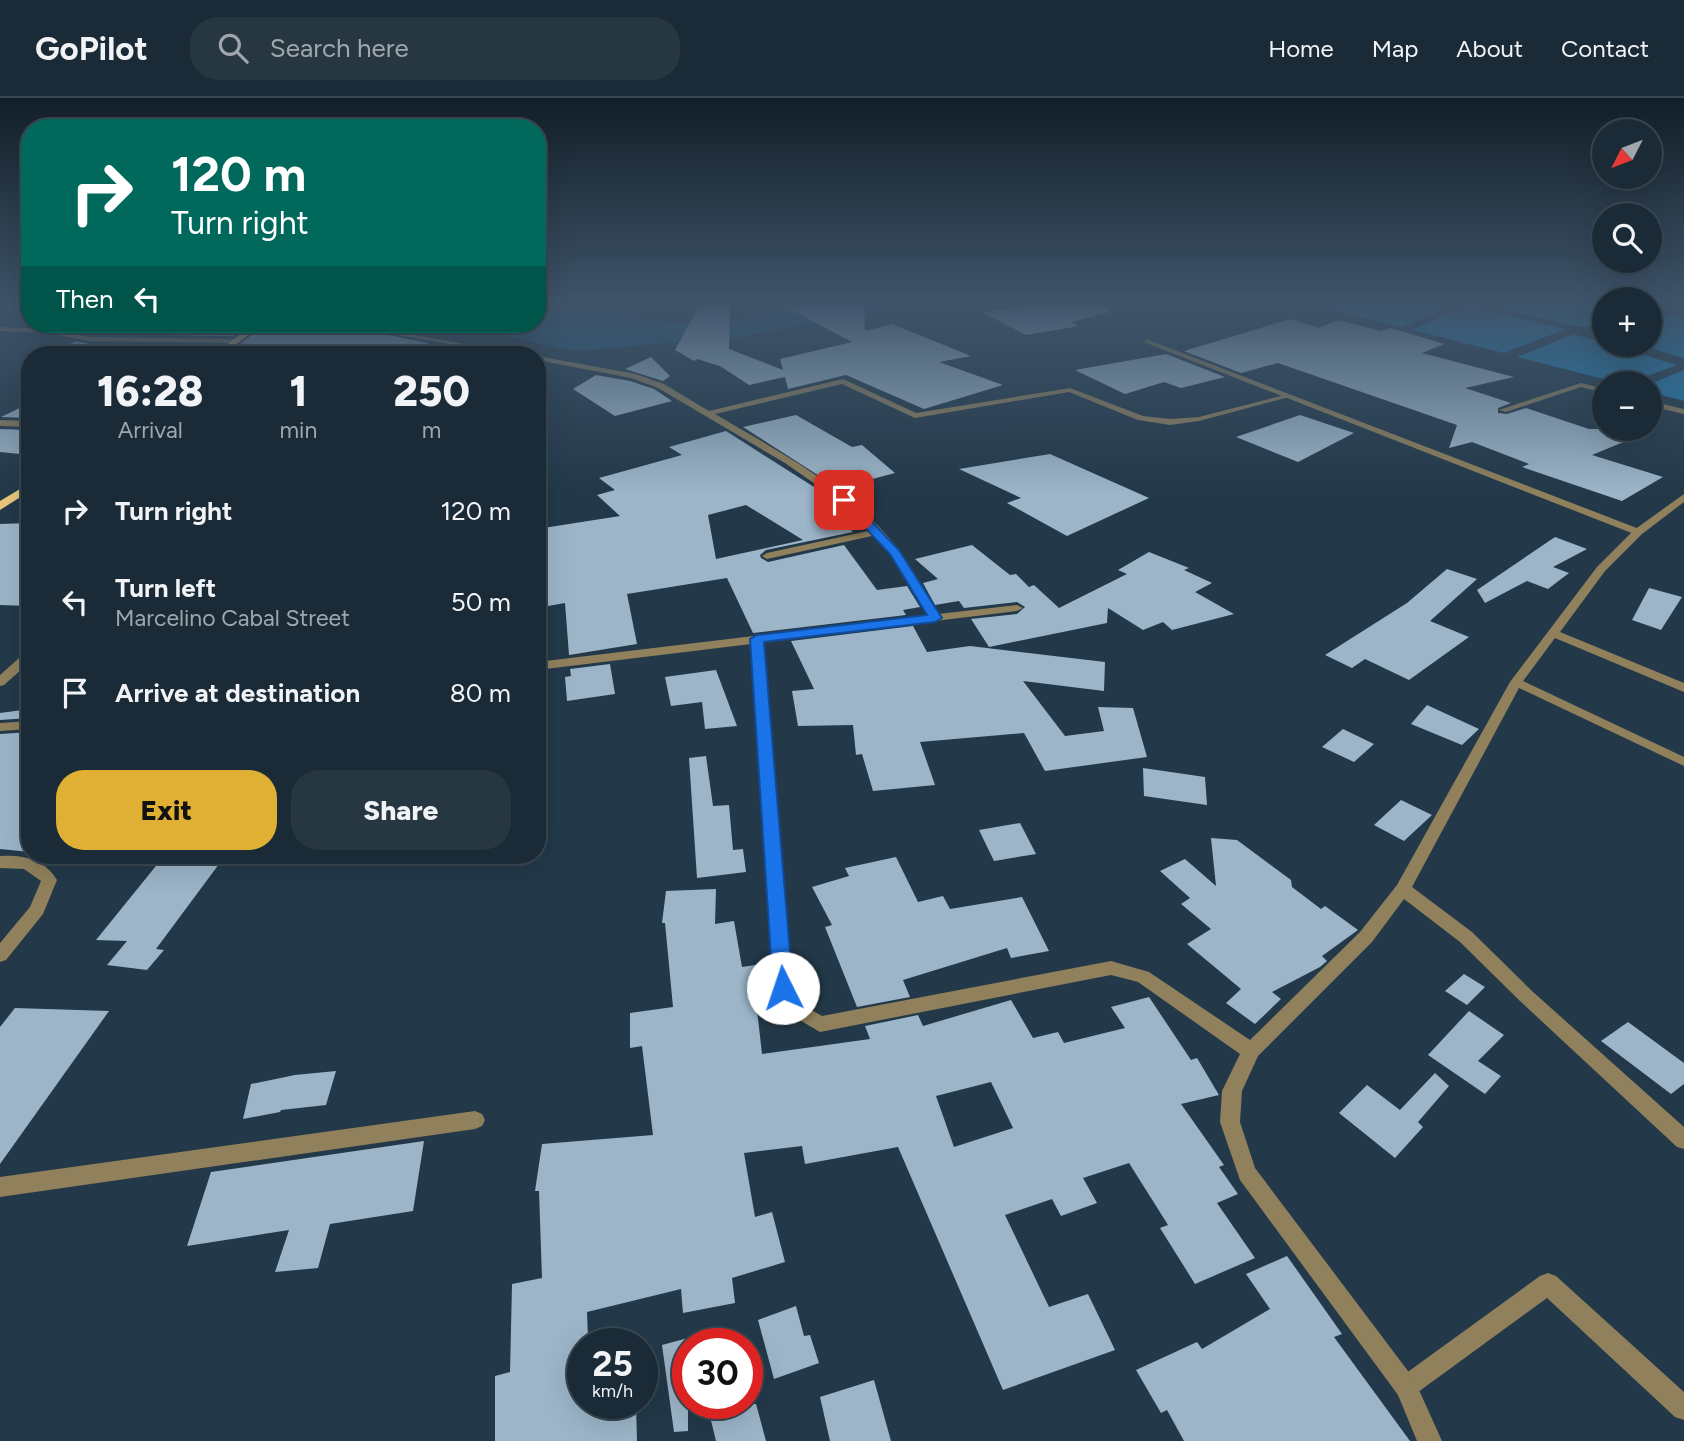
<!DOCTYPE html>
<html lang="en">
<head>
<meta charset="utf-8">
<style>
  :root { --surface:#1a2b37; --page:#273742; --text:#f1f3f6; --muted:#9fa7ad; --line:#384752; --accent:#dfb034 }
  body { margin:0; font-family:Figtree,sans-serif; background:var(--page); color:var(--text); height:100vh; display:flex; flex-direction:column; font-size:26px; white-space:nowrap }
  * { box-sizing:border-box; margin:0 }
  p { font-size:23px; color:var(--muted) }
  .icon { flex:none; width:38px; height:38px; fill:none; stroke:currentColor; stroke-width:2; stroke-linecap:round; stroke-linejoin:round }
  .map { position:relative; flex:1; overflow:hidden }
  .sheet { position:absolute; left:21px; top:248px; width:525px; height:518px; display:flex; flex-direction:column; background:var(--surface); border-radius:28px; box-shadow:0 7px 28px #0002,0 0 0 2px var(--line) }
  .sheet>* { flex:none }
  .top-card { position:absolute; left:21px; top:21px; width:525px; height:214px; border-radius:28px; box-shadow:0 7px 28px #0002,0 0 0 2px var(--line); background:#00695c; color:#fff; overflow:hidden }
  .needle { width:46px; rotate:228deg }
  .fabs { position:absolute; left:1592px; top:21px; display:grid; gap:14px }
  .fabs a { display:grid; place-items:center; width:70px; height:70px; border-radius:50%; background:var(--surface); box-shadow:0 7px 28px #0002,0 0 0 2px var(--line); font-size:35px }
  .speed { position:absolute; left:567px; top:1230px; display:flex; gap:14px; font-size:35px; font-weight:700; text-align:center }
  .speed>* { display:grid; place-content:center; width:91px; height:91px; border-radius:50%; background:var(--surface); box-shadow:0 7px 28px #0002,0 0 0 2px var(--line); line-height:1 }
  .speed small { font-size:18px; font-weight:400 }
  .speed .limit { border:10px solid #d22; background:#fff; color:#111 }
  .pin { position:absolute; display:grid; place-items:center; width:60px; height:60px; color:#fff; margin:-30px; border-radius:14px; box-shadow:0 4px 10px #0006 }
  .me { position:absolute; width:77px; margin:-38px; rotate:356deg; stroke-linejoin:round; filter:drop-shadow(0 0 5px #0008) }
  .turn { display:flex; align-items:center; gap:24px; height:147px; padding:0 35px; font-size:32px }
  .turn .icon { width:91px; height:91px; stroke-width:2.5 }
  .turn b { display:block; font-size:49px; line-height:60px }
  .then { display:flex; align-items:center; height:66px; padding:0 35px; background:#0003; gap:14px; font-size:26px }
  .eta { display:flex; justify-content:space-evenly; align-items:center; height:119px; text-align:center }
  .eta b { font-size:42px; font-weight:800; line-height:49px }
  .primary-button { display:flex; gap:14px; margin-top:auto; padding:14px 35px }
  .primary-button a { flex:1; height:80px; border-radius:28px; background:var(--accent); color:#111; font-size:28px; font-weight:800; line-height:80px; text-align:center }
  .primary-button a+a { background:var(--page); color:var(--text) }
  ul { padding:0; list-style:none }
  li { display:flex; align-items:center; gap:21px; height:91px; padding:0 35px }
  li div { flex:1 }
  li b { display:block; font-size:26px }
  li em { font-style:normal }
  header { display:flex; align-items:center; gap:42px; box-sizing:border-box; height:98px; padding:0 35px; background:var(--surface); border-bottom:2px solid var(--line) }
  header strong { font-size:33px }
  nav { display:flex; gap:38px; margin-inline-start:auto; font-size:24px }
  .search { width:490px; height:63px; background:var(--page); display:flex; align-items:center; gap:18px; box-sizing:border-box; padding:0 24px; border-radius:28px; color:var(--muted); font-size:26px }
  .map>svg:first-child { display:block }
  .green { fill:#1a567a }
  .water { fill:#1f81b8 }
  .building { fill:#9cb5c8; fill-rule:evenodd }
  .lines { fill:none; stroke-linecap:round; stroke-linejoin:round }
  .lane { fill:#90805c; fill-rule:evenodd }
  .street { fill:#90805c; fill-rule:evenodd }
  .primary { fill:#e9c87c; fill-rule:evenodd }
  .route { fill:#1a73e8; stroke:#114b97; stroke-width:2 }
</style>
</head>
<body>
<header>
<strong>GoPilot</strong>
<div class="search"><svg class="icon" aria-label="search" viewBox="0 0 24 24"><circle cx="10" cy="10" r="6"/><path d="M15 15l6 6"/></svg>Search here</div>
<nav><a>Home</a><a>Map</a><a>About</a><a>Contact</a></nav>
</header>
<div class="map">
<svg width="1684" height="1343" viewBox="0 0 1684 1343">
  <rect width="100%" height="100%" fill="#233949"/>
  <polygon class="green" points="537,207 677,226 724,225 834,207 911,207 738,239 574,253 456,226 537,226"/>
  <g class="water">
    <polygon points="1317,207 1455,207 1401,229"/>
    <polygon points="1482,207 1605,207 1605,225 1581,229"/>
    <polygon points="1466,208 1565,231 1504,255 1413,232"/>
    <polygon points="1672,218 1684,220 1684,260 1640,247 1650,247 1650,225"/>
    <polygon points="1574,236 1677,267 1629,285 1619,285 1517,259"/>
    <polygon points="1684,272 1684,303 1650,294 1650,286"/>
  </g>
  <g class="building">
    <polygon points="699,207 730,207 729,251 783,272 780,261 852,244 782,207 864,207 865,233 892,226 971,258 939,264 1003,287 924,311 846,277 788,291 785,279 749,287 720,268 697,261 694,263 675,252"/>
    <polygon points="1032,207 1108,207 1109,214 1071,224 1079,228 1026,237 982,214"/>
    <polygon points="1290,221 1319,230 1338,222 1381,233 1391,230 1444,246 1422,255 1514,279 1465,290 1511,305 1498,310 1498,315 1507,316 1526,310 1589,331 1655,331 1592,357 1663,379 1622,403 1522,369 1529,366 1472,344 1449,350 1457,327 1278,265 1241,275 1184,253"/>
    <polygon points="140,226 250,226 233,238 89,236 105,228"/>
    <polygon points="265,226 333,226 428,245 427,257 229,255"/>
    <polygon points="76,243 89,246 221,247 212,255 177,254 173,257 57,257 66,252 61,251"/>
    <polygon points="1166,256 1225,279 1181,290 1164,284 1125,296 1075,272"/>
    <polygon points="651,259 670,278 663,283 625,271"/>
    <polygon points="596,277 630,283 654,291 672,303 615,318 573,291"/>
    <polygon points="30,305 30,320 1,319"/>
    <polygon points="796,317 852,349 862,347 895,375 838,390 743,329"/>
    <polygon points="1300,317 1354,335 1298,364 1236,339"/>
    <polygon points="0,331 30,332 30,357 0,354"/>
    <path d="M726 333 822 394 816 396 839 408 828 412 853 434 766 452 760 457 761 460 768 464 844 447 877 492 907 488 920 509 903 512 906 517 753 535 727 480 627 496 637 546 569 557 565 505 542 509 537 431 620 418 597 397 615 392 599 380 682 357 669 349ZM746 407 803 442 716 461 708 417Z"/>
    <polygon points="1050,356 1149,400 1067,438 1007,405 1021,400 959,371"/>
    <polygon points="30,425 30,508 0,507 0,426"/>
    <polygon points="1555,439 1587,451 1553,469 1569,475 1548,491 1527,483 1485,505 1477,492"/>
    <polygon points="972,447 1010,477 1016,476 1029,489 1034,487 1059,510 1127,476 1118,472 1149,454 1189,470 1184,472 1212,485 1195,494 1234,516 1172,532 1163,524 1143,532 1108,510 1107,525 989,549 971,521 1017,516 1025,509 1017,504 964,510 959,503 935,507 923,485 938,481 915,461"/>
    <polygon points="1447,471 1477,481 1430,523 1469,539 1409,582 1365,561 1352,570 1325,557 1407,505"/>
    <polygon points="1649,490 1682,499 1661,532 1632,522"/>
    <polygon points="913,528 927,554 970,548 1105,564 1104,593 1023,583 1065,638 1104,633 1098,609 1133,610 1147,659 1045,673 1024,635 920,644 935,687 873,693 862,656 856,657 853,627 798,628 792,593 814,591 791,543"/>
    <polygon points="610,566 615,596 567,603 565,579 571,578 570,571"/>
    <polygon points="716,572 737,628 705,631 702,604 671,608 665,579"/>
    <polygon points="1427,607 1479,631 1462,647 1411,626"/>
    <polygon points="30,611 30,620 0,622 0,615"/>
    <polygon points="1343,631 1374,646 1354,664 1322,649"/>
    <polygon points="30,634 30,754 0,751 0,636"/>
    <polygon points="706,658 713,708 729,707 733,752 743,751 746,774 697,780 689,660"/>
    <polygon points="1143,670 1205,679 1207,707 1144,698"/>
    <polygon points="1401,702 1432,717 1404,743 1374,727"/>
    <polygon points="1020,725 1036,756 994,763 979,732"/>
    <polygon points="1211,740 1237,742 1291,782 1292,789 1321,811 1325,808 1358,832 1322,858 1327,863 1320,869 1272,894 1281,901 1255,926 1226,905 1241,891 1187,846 1211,831 1181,806 1190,800 1160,773 1185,761 1216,788"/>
    <polygon points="164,758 225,758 156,851 164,852 147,872 107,867 127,843 96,842"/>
    <polygon points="896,759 918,804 943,798 950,811 1022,799 1049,853 1011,860 1007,850 903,882 910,899 857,909 825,829 832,827 812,789 849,778 845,770"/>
    <path d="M716 791 715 826 734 823 742 869 755 867 761 902 756 903 762 956 870 941 865 928 918 917 923 928 1011 902 1033 940 1058 934 1064 945 1125 930 1111 909 1149 899 1191 962 1197 960 1219 997 1181 1006 1224 1067 1219 1069 1238 1096 1217 1105 1255 1160 1195 1186 1160 1130 1168 1127 1129 1065 1083 1080 1097 1105 1061 1118 1052 1101 1005 1117 1049 1209 1088 1196 1115 1252 1003 1292 898 1049 805 1066 802 1048 744 1055 755 1119 772 1114 785 1164 732 1180 735 1205 683 1215 681 1191 587 1214 588 1240 583 1241V1306H636L637 1343H495V1278L510 1274 512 1186 542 1180 539 1093H535L542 1046 653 1037 642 948 630 950V915L673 909 665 825H662L666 793ZM991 984 1013 1030 954 1049 936 998Z"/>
    <polygon points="1464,876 1485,889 1467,907 1445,893"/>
    <polygon points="15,910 109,913 0,1066 0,929"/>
    <polygon points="1469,913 1504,937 1478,963 1501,978 1485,996 1428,957"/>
    <polygon points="1628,924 1684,965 1684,986 1671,996 1601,943"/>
    <polygon points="336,973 326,1007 281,1012 280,1014 243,1021 251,986 295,977"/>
    <polygon points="1435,975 1449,988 1418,1024 1423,1029 1395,1060 1339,1015 1367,987 1400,1012"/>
    <polygon points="424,1043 413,1113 330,1126 318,1170 275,1174 289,1132 187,1148 211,1074"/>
    <polygon points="1287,1158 1342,1236 1334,1239 1410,1343 1184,1343 1167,1312 1161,1315 1136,1272 1197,1244 1202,1251 1270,1211 1246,1176"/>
    <polygon points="796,1208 804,1238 810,1237 819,1265 774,1281 758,1222"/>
    <polygon points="688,1240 688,1333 674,1334 662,1247"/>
    <polygon points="874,1282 891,1343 830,1343 820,1299"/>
    <polygon points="707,1306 756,1306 766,1343 716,1343"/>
  </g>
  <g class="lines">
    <g class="lane">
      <polygon points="1146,241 1642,432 1643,434 1634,436 1144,244"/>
      <polygon points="1581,285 1605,291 1605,295 1581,289 1506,314 1499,312"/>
      <polygon points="1650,303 1684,311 1684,316 1650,308"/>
      <polygon points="877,431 881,432 881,436 767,461 762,458 767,455"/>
      <path d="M0 758C23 757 44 761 57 782L43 816 6 862 0 864V845L30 809 41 783 24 771 0 770Z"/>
      <polygon points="475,1013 482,1016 485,1022 482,1028 475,1031 0,1099 0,1079"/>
      <polygon points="1548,1175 1556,1178 1684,1294 1684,1322 1675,1319 1547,1200 1414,1297 1406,1301 1398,1297 1394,1289 1398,1281 1540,1178"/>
    </g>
    <g class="street">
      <polygon points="336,226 350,226 527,257 512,257"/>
      <polygon points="0,229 47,231 89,239 237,241 241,243 237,245 89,243 47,235 0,233"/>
      <path d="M537 258 636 276 664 286 709 313 843 281 916 315 1070 290 1143 318 1170 321 1199 319 1285 297 1289 299 1199 323 1170 327 1138 322 1069 294 915 320 842 286 715 316C779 354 852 391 899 452 914 472 925 495 938 516L1017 507 1023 510 1017 513 763 544 792 889 803 907 822 918 1111 863 1149 874 1250 942 1360 834 1397 787 1510 584 1597 469 1634 432 1684 396V404L1642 436 1605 473 1560 534 1684 585V594L1555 540 1523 583 1684 659V668L1519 590 1412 789 1472 834 1532 893 1684 1029V1051L1677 1049 1520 903 1460 844 1404 801 1372 844 1258 958 1242 993 1240 1024 1255 1070 1414 1281 1442 1343H1417L1398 1297 1240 1082 1220 1024 1222 993 1240 956 1138 884 1111 877 820 934 791 917 774 890 751 546 537 572V564L928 517 891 456 873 436 841 404 785 365 658 290 631 280 537 262Z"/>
      <polygon points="0,322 30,323 30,329 0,328"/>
      <polygon points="30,553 30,564 4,587 0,588 0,577 26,554"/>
      <polygon points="30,623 30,631 0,633 0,625"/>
    </g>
    <g class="primary">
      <polygon points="254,226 263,226 222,257 213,257"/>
      <polygon points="30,385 30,393 0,412 0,403"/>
    </g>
  </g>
  <linearGradient id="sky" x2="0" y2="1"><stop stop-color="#131f28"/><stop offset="0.52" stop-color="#3f546a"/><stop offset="1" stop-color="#3f546a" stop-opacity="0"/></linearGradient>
  <rect width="1684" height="395" fill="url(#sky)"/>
  <polygon class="route" points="841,399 848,399 899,452 942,520 935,524 764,544 793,890 790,896 776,896 773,890 750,541 757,537 927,517 890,456 841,404"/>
</svg>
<div class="fabs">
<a><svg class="needle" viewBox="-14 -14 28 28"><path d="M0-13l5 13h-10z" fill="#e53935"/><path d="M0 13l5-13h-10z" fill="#9fa7ad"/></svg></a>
<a><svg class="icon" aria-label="search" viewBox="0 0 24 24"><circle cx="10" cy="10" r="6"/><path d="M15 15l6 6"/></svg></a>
<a>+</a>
<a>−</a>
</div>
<div class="speed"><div>25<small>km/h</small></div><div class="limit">30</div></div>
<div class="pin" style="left:844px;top:402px;background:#d93025"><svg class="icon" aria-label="arrive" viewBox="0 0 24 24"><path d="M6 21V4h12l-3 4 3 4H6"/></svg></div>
<svg class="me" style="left:783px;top:890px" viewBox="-20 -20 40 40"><circle r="19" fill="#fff"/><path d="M0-13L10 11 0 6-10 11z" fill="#1a73e8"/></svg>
<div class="top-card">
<div class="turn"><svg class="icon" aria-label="right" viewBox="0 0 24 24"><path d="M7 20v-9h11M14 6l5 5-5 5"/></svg><div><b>120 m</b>Turn right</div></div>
<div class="then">Then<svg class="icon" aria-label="left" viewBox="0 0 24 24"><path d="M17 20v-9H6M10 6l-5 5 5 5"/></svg></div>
</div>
<section class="sheet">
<div class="eta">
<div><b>16:28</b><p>Arrival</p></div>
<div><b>1</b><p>min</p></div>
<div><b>250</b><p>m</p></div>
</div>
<ul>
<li><svg class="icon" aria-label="right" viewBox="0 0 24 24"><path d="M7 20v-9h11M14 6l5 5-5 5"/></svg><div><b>Turn right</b></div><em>120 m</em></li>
<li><svg class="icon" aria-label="left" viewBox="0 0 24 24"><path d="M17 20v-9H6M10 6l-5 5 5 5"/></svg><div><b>Turn left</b><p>Marcelino Cabal Street</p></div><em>50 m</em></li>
<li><svg class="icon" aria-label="arrive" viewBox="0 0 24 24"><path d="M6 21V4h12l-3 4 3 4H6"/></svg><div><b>Arrive at destination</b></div><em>80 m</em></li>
</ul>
<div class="primary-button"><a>Exit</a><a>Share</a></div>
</section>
</div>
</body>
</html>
